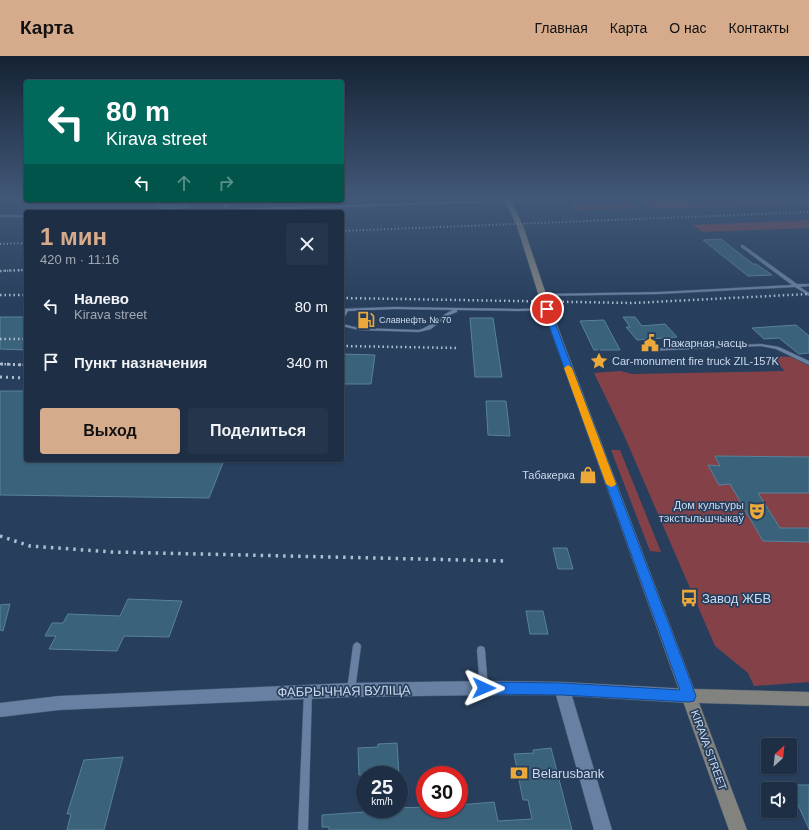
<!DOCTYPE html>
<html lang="ru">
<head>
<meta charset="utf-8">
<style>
  :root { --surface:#1d2e45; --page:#25364c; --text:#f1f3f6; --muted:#a0a8b3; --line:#3b4a5e; --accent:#d6ab8b }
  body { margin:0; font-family:Arial,sans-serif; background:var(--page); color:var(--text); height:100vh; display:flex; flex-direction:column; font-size:15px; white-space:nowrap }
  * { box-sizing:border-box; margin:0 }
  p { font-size:13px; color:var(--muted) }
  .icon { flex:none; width:22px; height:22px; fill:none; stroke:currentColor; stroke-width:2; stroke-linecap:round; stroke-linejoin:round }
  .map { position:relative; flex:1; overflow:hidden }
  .drawer { position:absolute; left:24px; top:154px; width:320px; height:252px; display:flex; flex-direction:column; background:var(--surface); border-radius:4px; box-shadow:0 1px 3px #0004,0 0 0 1px var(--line) }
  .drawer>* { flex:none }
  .top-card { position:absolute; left:24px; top:24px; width:320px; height:122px; border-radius:4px; box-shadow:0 1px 3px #0004,0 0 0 1px var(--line); background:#00695c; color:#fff; overflow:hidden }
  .needle { width:26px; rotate:27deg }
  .fabs { position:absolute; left:761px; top:682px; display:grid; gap:8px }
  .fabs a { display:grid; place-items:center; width:36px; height:36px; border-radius:4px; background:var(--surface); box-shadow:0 1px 3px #0004,0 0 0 1px var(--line); font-size:20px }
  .speed { position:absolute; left:356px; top:710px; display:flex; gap:8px; font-size:20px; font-weight:700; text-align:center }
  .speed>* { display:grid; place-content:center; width:52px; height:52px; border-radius:50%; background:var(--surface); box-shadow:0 1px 3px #0004,0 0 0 1px var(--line); line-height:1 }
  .speed small { font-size:10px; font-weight:400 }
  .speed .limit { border:6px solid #d22; background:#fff; color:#111 }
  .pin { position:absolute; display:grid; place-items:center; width:34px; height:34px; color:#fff; margin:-17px; border:2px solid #fff; border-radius:50%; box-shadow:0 1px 4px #0007 }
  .me { position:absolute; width:44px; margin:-22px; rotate:91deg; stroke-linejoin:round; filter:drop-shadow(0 0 3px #0008) }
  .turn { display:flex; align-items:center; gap:14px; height:84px; padding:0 16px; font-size:18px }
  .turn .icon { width:52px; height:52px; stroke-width:2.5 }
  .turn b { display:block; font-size:28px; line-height:34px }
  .lanes { display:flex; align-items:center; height:38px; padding:0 16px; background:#0003; justify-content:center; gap:20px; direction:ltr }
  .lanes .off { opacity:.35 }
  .round { display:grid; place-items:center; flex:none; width:42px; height:42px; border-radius:4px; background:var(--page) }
  .head { display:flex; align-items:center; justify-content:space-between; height:68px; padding:0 16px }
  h1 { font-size:24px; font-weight:700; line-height:30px; color:var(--accent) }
  .action { display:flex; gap:8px; margin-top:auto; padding:8px 16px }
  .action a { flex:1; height:46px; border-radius:4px; background:var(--accent); color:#111; font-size:16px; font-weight:700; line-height:46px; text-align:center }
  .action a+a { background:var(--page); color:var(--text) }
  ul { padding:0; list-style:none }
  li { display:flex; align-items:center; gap:12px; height:56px; padding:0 16px }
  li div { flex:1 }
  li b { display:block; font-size:15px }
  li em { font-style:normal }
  header { display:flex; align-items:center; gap:24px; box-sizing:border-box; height:56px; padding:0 20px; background:var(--accent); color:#111 }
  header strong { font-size:19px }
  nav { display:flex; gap:22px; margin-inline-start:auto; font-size:14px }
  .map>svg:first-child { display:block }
  .green { fill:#844248 }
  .building { fill:#3a627a; stroke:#58829b }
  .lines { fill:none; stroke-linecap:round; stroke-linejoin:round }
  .lane-casing { stroke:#475b74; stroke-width:1 }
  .street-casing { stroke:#475b74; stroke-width:1 }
  .secondary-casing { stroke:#475b74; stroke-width:1 }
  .lane { fill:#6881a3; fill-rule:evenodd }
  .street { fill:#6881a3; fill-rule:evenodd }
  .secondary { fill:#82837e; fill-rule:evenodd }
  .rail-far3 { stroke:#adbdd2; stroke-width:2; stroke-dasharray:1 2.5; stroke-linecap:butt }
  .rail-far2 { stroke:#adbdd2; stroke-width:2.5; stroke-dasharray:1.5 3; stroke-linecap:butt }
  .rail-far1 { stroke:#adbdd2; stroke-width:3; stroke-dasharray:2 4; stroke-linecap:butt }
  .rail { stroke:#adbdd2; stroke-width:3.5; stroke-dasharray:2.5 5; stroke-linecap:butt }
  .route { fill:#1a73e8; stroke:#114b97 }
  .slow { fill:#f59e0b }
  .labels { text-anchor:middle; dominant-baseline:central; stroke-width:3.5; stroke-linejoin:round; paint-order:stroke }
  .far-poi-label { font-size:9px; fill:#ccdaed; stroke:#273e5c; text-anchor:start }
  .poi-label { font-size:11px; fill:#ccdaed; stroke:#273e5c; text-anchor:start }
  .street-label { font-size:11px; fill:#ccdaed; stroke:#273e5c }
  .near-poi-label { font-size:13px; fill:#ccdaed; stroke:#273e5c; text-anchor:start }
  .near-street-label { font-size:13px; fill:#ccdaed; stroke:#273e5c }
</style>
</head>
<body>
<header>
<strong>Карта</strong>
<nav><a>Главная</a><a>Карта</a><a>О нас</a><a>Контакты</a></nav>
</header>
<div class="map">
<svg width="809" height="774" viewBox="0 0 809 774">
  <rect width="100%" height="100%" fill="#273e5c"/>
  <g class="green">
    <polygon points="745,141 796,141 808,148 653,153 642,144"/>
    <polygon points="628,146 636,153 575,154 569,147"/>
    <polygon points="809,164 809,172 703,176 692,169"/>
    <polygon points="770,300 791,301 809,310 809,626 754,630 748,617 715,590 623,377 594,317 620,315 632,318 785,315"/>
    <polygon points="611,394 620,394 661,496 650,495"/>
  </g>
  <g class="building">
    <polygon points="162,144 188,144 188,152 157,153"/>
    <polygon points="721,183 753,208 756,208 772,219 748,220 703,184"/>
    <polygon points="0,261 26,261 26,294 0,293"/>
    <polygon points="623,261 635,261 642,270 665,268 677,281 637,284 626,271 630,271"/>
    <polygon points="470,262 493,262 502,321 475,321"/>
    <polygon points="604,264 620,294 594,294 580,265"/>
    <polygon points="796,269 809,280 809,297 799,298 779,282 764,283 752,272"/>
    <polygon points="342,298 375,299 371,328 342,328"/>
    <polygon points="0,335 26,335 26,404 224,404 209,442 0,439"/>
    <polygon points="486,345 506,345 510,380 488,379"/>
    <polygon points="715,400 809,401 809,437 758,437 780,472 809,472 809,486 763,485 730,428 719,429 708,409 720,410"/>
    <polygon points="553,492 567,492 573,513 558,513"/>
    <polygon points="128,543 182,545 169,581 124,580 117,595 49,593 56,580 45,580 52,567 63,567 68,558 120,560"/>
    <polygon points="10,548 3,575 0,574 0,549"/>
    <polygon points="526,555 543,555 548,578 530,578"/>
    <polygon points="397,687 399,719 359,719 358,692 378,691 378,688"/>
    <polygon points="551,692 572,774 329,774 329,771 322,771 322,759 364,756 364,753 425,751 425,753 459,753 459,749 494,746 498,765 532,763 528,744 523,744 514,698 534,697 533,694"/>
    <polygon points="123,701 104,774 67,774 71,758 67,758 84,704"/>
    <polygon points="789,729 809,729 809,773"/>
  </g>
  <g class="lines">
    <g class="lane-casing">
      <g id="lane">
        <polygon points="225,144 229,144 227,153 507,144 509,145 507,146 194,156 161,156 163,155 224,153"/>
        <rect x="0" y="159" width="26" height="2"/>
        <polygon points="741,189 743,189 797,228 809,228 809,230 800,231 809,237 809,240 795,231 659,238 542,240 540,239 542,238 659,236 792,229 741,191"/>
        <path d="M394 251 518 253 547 252 549 253 547 254 518 255 457 254V256L447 260 431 273 419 276 359 274 342 270V268L359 272 419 274C432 270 440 259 453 254L394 253 348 255 344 262H342V257L343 255H342V253Z"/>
        <polygon points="761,288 779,291 809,305 809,309 776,293 761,290 649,295 647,294 649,293"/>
        <polygon points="357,586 360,588 361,590 355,634 354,637 351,638 348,637 347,634 353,590 354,588"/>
        <polygon points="481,590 484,591 485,594 488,632 487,635 484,636 481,635 480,632 477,594 478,591"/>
        <polygon points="308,632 311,633 312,636 308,774 298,774 304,636 305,633"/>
      </g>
    </g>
    <g class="street-casing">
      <g id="street">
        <polygon points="576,141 618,141 615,143 507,147 504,145 507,143"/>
        <polygon points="484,625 562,626 689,633 694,635 696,640 694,645 689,647 572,640 612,774 594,774 556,639 484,639 351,641 59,654 0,661 0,647 59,640 351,627"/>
      </g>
    </g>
    <g class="secondary-casing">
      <polygon id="secondary" points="503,141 509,141 523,170 551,253 694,633 809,636 809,650 699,647 747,774 729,774 543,253 517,170"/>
    </g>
    <use href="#lane" class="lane"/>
    <use href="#street" class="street"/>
    <use href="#secondary" class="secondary"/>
    <g class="rail-far3">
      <polyline points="342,175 809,156"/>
      <polyline points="0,188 26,187"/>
      <polyline points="0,215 26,214"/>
    </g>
    <g class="rail-far2">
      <polyline points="0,215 23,214"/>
      <polyline points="0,239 26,239"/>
      <polyline points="342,242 633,247 809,238"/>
      <polyline points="0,283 26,283"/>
      <polyline points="342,290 458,292"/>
      <polyline points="0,308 26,309"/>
    </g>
    <g class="rail-far1">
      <polyline points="1,308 26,309"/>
      <polyline points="0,321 26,322"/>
    </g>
    <polyline class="rail" points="0,480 30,490 112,496 507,505"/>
  </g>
  <linearGradient id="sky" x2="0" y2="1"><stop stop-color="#152233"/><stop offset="0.57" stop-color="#415878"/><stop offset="1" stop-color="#415878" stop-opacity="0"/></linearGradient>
  <rect width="809" height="249" fill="url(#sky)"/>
  <polygon class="route" points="547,251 550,253 696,640 694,645 689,646 562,639 484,638 480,636 478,632 480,628 484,626 562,627 680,634 543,253"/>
  <polygon class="slow" points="568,309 572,312 616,428 614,430 611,431 606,428 564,312"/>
  <defs>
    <g id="fuel-bare" transform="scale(1.38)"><path d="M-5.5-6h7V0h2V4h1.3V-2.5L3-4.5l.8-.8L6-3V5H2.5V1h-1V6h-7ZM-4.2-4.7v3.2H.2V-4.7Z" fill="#eca93a" stroke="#273e5c" stroke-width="2.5" paint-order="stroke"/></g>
    <g id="civic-bare" transform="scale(1.38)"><path d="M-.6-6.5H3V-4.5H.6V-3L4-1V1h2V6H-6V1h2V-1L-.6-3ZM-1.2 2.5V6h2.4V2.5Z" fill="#eca93a" stroke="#273e5c" stroke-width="2.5" paint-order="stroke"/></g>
    <g id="sight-bare" transform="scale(1.38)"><path d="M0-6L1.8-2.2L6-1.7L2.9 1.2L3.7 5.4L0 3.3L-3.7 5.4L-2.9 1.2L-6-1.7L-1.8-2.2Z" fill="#eca93a" stroke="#273e5c" stroke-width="2.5" paint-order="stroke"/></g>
    <g id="shop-bare" transform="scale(1.38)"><path d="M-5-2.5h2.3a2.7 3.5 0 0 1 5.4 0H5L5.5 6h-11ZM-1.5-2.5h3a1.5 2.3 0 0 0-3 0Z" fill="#eca93a" stroke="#273e5c" stroke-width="2.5" paint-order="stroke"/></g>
    <g id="theatre-bare" transform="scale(1.38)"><path d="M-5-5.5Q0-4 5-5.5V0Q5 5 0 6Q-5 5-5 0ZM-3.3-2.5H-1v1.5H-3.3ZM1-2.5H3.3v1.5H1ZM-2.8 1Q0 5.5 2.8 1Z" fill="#eca93a" stroke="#273e5c" stroke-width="2.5" paint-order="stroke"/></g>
    <g id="bus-bare" transform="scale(1.38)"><path d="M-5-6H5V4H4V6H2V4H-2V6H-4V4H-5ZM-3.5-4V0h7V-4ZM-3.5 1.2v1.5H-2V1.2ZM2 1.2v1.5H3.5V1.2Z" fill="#eca93a" stroke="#273e5c" stroke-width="2.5" paint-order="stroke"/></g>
    <g id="bank-bare" transform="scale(1.38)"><path d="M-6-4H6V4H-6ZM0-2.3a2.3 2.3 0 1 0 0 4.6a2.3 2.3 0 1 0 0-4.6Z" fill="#eca93a" stroke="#273e5c" stroke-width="2.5" paint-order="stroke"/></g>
  </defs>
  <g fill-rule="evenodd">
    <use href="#fuel-bare" x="366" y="264"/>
    <use href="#civic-bare" x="650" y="287"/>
    <use href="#sight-bare" x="599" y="305"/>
    <use href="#shop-bare" x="588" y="419"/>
    <use href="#theatre-bare" x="757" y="455"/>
    <use href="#bus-bare" x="689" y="542"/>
    <use href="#bank-bare" x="519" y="717"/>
  </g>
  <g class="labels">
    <g class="far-poi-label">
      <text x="379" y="264">Славнефть № 70</text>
    </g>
    <g class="poi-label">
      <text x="663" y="287">Пажарная часць</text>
      <text x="612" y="305">Car-monument fire truck ZIL-157K</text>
      <text x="575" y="419" text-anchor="end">Табакерка</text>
      <text x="744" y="449" text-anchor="end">Дом культуры<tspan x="744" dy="13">тэкстыльшчыкаў</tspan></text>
    </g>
    <g class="street-label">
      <text transform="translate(709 694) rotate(70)">KIRAVA STREET</text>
    </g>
    <g class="near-poi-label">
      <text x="702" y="542">Завод ЖБВ</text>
      <text x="532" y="717">Belarusbank</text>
    </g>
    <g class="near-street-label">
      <text transform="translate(344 635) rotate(-1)">ФАБРЫЧНАЯ ВУЛІЦА</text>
    </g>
  </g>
</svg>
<div class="fabs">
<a><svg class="needle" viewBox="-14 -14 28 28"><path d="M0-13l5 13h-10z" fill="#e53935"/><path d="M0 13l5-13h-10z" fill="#a0a8b3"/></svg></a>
<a><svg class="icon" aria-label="sound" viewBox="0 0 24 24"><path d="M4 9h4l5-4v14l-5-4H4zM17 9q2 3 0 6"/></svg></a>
</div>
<div class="speed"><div>25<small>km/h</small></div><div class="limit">30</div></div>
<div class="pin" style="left:547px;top:253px;background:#d93025"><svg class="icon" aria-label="arrive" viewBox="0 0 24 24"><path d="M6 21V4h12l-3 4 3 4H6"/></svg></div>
<svg class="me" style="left:484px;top:632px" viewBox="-20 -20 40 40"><path d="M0-17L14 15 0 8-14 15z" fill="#1a73e8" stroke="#fff" stroke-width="4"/></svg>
<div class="top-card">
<div class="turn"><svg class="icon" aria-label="left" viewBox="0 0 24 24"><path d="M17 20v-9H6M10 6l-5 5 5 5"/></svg><div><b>80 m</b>Kirava street</div></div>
<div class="lanes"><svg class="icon" aria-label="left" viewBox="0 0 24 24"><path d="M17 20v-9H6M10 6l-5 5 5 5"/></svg><svg class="icon off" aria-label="ahead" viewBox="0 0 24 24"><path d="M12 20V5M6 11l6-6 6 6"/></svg><svg class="icon off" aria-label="right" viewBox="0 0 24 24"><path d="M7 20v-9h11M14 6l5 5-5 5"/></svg></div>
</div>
<section class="drawer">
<div class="head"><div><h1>1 мин</h1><p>420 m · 11:16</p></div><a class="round"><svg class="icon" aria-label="close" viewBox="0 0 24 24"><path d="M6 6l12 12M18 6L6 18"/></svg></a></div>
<ul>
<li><svg class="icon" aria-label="left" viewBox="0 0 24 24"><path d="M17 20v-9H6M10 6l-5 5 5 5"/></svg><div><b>Налево</b><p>Kirava street</p></div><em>80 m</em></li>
<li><svg class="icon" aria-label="arrive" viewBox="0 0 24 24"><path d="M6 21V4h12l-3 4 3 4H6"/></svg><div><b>Пункт назначения</b></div><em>340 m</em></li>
</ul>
<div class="action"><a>Выход</a><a>Поделиться</a></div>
</section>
</div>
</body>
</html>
